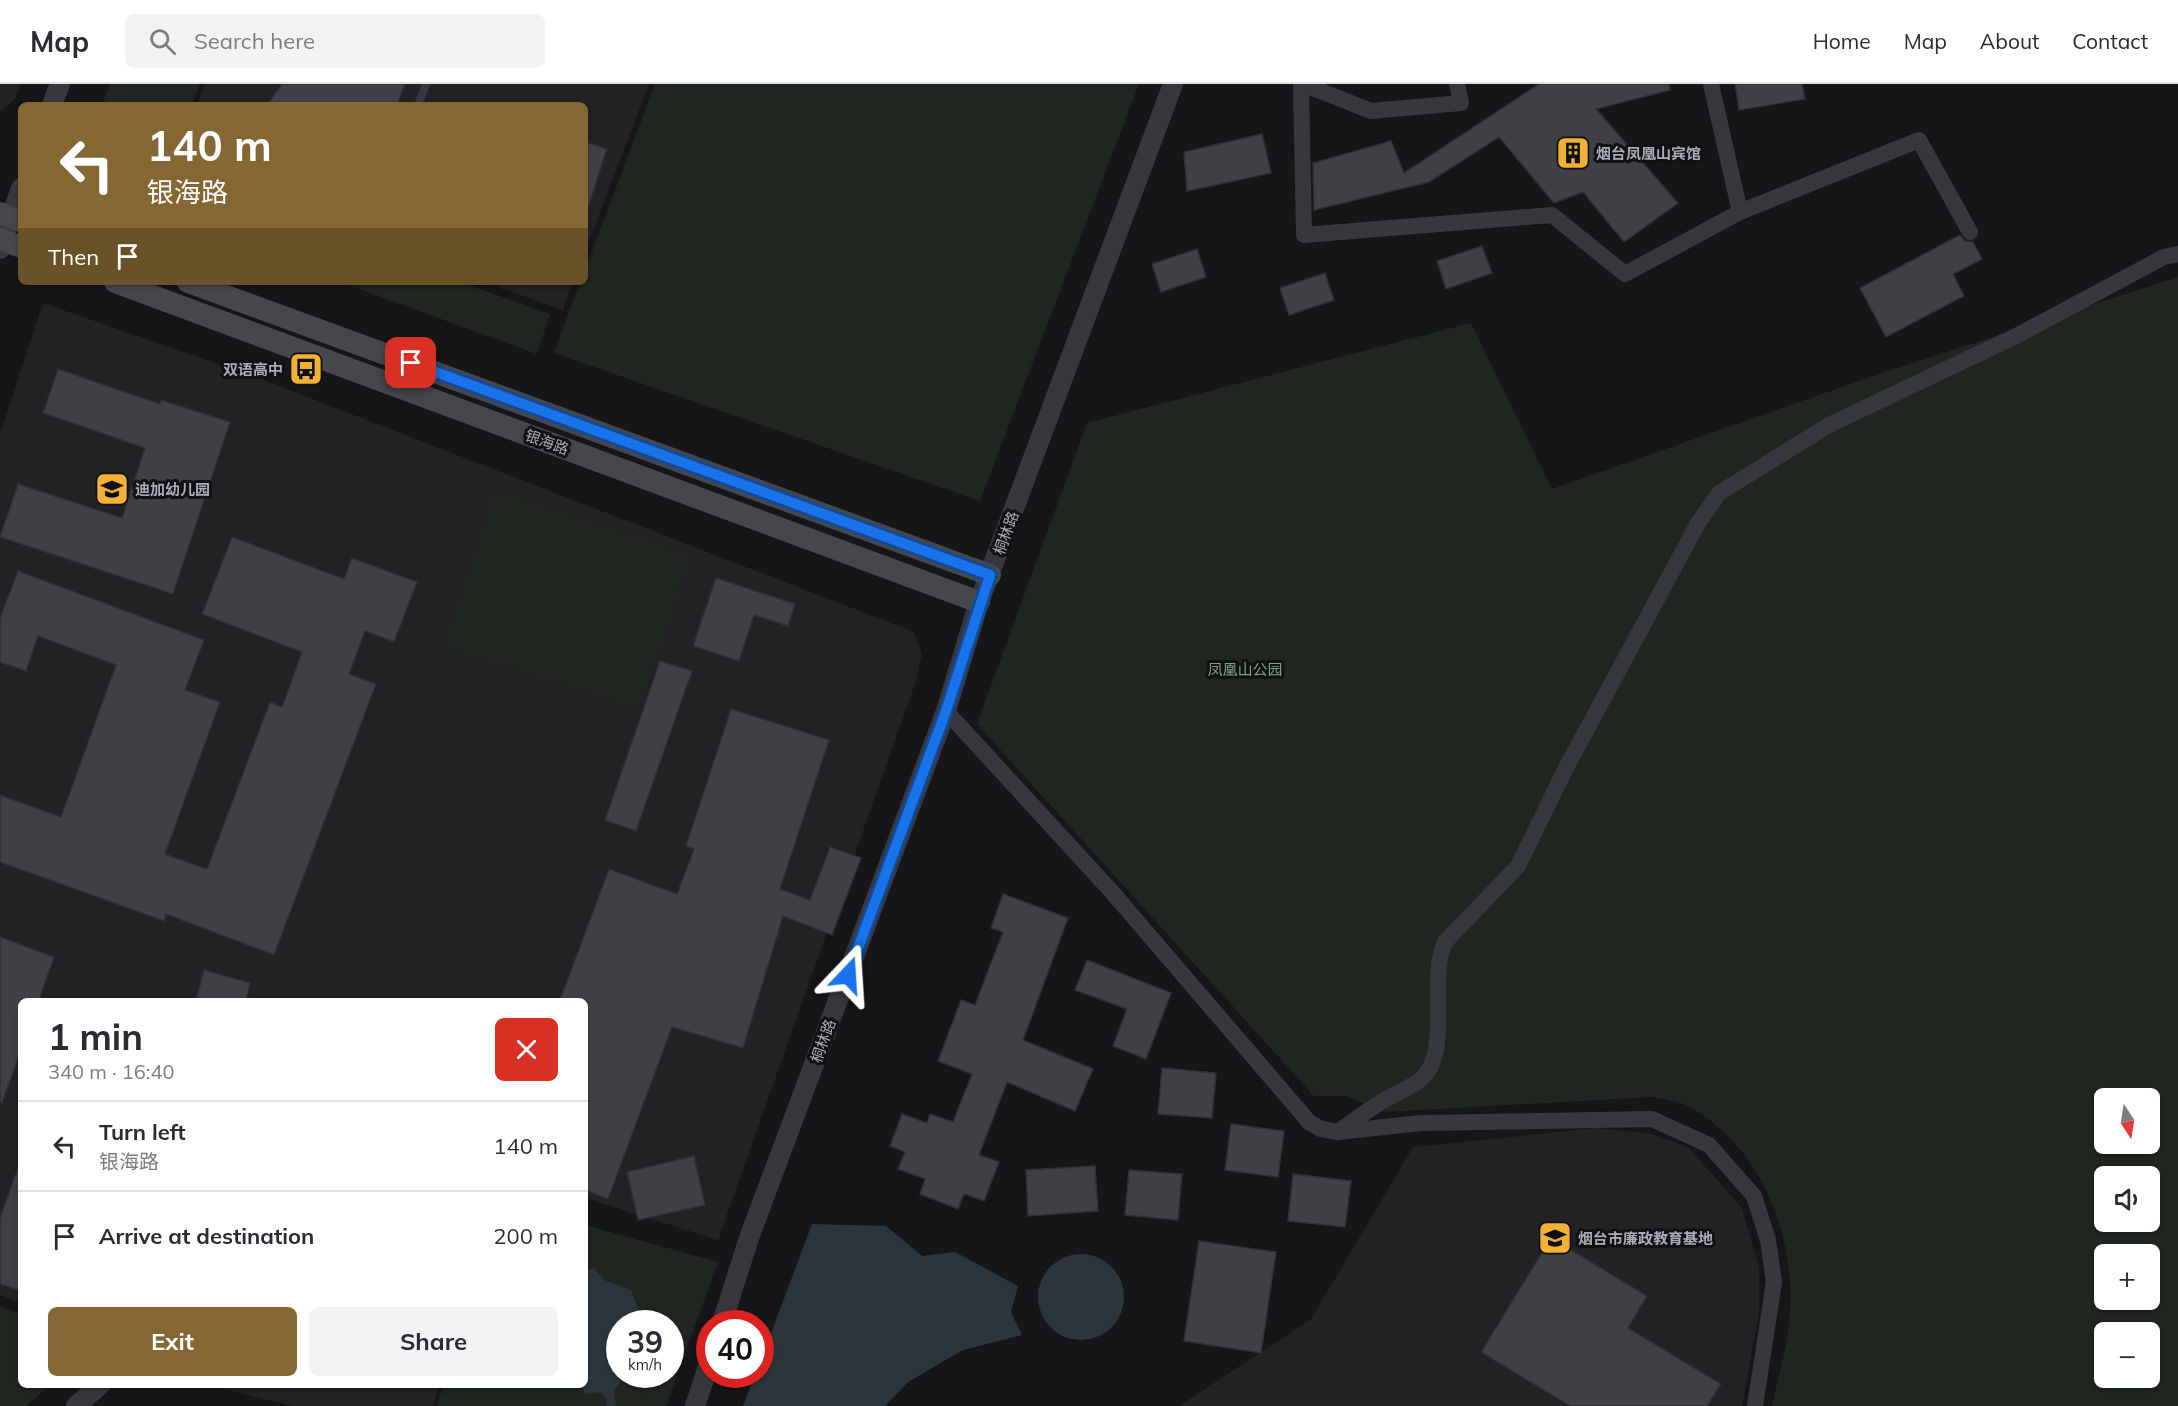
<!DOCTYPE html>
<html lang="en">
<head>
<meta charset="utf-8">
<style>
  :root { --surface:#fff; --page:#f2f2f3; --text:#2b2b33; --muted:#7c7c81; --line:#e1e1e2; --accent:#856733 }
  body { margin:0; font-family:Mulish,"Noto Sans SC",sans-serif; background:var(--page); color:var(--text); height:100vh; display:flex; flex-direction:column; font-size:22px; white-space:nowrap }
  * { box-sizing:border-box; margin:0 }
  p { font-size:20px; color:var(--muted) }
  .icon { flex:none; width:33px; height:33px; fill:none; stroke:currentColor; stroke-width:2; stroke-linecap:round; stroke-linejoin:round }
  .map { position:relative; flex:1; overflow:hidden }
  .side { position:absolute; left:18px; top:914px; width:570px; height:390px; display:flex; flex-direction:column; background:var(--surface); border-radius:9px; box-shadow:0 2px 4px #0004 }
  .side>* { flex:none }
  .guide { position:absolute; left:18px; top:18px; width:570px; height:183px; border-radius:9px; box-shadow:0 2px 4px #0004; background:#856733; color:#fff; overflow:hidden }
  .needle { width:39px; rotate:168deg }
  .controls { position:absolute; left:2094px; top:1004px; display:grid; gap:12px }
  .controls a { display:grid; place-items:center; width:66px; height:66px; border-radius:9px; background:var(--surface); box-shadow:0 2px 4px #0004; font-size:30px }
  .speed { position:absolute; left:606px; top:1226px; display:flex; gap:12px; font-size:30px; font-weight:700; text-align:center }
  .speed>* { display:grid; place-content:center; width:78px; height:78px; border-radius:50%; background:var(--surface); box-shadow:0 2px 4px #0004; line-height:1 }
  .speed small { font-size:15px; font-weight:400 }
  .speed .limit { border:9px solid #d22; background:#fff; color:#111 }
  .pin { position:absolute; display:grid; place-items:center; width:51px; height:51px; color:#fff; margin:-26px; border-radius:12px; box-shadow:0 3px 9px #0006 }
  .me { position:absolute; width:66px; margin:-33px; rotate:20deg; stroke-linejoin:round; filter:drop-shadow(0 0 4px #0008) }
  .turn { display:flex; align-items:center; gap:21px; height:126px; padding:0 30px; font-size:27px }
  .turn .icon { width:78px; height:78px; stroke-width:2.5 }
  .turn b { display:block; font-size:42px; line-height:51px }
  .then { display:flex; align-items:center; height:57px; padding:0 30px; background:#0003; gap:12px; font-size:22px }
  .round { display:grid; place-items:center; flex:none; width:63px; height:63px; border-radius:9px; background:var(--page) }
  .summary { display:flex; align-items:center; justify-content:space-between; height:102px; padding:0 30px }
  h1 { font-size:36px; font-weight:700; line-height:45px }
  .cta { display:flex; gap:12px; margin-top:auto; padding:12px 30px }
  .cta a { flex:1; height:69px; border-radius:9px; background:var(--accent); color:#fff; font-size:24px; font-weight:700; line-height:69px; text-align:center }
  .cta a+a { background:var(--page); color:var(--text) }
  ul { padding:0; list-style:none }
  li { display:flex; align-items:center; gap:18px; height:90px; padding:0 30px; border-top:2px solid var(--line) }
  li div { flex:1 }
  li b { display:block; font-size:22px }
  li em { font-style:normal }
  header { display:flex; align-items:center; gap:36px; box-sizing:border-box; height:84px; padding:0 30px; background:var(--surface); border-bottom:2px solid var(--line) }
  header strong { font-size:28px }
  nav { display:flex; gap:33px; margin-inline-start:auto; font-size:21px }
  .search { width:420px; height:54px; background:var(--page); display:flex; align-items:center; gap:15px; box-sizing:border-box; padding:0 21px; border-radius:9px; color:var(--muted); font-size:22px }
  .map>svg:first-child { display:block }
  .built { fill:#222225 }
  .green { fill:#1e261f; fill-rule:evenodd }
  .water { fill:#2c353c }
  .building { fill:#404145; stroke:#303034; stroke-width:1.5 }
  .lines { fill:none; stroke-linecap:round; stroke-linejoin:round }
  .service { stroke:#37383d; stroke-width:8 }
  .minor { stroke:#37383d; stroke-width:16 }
  .tertiary { stroke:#37383d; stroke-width:20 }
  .secondary { stroke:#45474d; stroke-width:22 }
  .route-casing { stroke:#114b97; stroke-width:15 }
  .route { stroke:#1a73e8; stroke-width:10 }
  .labels { text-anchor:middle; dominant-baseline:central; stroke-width:6; stroke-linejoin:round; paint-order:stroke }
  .poi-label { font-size:15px; font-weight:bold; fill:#a8adb8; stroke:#111113; text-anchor:start }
  .street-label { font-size:15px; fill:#a8adb8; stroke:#111113 }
  .park-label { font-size:15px; fill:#7fa381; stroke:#111113 }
</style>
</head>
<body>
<header>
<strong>Map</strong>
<div class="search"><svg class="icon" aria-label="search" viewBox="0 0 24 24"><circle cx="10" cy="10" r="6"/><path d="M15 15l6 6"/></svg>Search here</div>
<nav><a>Home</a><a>Map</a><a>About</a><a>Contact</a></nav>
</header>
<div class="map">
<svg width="2178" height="1322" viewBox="0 0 2178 1322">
  <rect width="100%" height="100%" fill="#161618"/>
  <g class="built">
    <polygon points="0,0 20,0 15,15 0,27"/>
    <polygon points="205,0 649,0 585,168 585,21 197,21"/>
    <polygon points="484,198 573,198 563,226"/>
    <polygon points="43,219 261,295 914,548 922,570 915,600 718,1156 585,1114 585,916 21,916 21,1219 0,1211 0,350"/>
    <polygon points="1598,1044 1648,1049 1688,1063 1742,1124 1759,1184 1759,1229 1742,1322 1179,1322 1311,1235 1413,1063"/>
    <polygon points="206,1301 439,1301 433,1322 293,1322"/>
  </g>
  <g class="green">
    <polygon points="110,0 200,0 191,21 102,21"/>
    <polygon points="655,0 1139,0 980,417 554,269 580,198 585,198 585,186"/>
    <path d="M2178 193V1322H1772C1778 1292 1789 1259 1790 1228 1794 1147 1761 1062 1688 1022 1678 1017 1663 1015 1652 1013L1385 1028 1345 1012H1314L977 640 1087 339 1471 239 1552 405 1876 291ZM2104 1014H2150V1059H2104ZM2104 1092H2150V1137H2104ZM2104 1170H2150V1215H2104ZM2104 1248H2150V1293H2104Z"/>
    <polygon points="340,198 460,198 550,230 537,270"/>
    <polygon points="497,406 690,469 638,626 445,563"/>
    <path d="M585 1141 718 1178 666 1322H437L443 1301 585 1300ZM620 1239H670V1290H620Z"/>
    <polygon points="0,1222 21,1230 21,1300 51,1301 25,1322 0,1322"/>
  </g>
  <g class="water">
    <polygon points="812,1140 886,1142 922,1172 955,1168 1018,1202 1011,1228 1022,1251 963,1266 908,1298 885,1322 743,1322 755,1290 760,1290 761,1276"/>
    <circle cx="1081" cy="1213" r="43"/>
    <polygon points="594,1184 604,1196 631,1206 641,1232 633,1239 620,1239 620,1290 627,1290 614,1306 616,1322 606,1322 607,1316 601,1308 584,1310 585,1186"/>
  </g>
  <g class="building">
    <polygon points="282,0 405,0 397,21 267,21"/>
    <polygon points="1539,0 1669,0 1670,6 1596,25 1678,119 1624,158 1583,108 1554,119 1499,53 1429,98 1314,126 1313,79 1391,57 1404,89"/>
    <polygon points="1735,0 1802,0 1805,15 1739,26"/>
    <polygon points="1262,50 1271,89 1187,107 1184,68"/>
    <polygon points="585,58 607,65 588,123 585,122"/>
    <polygon points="1960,151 1965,157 1973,158 1982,175 1953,190 1964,212 1886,253 1860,204"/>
    <polygon points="1482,162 1492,189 1446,205 1437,177"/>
    <polygon points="1197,165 1206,193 1161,208 1152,180"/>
    <polygon points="1325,189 1334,216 1289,231 1280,204"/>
    <polygon points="58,285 160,320 161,316 230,338 173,510 0,453 18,400 122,434 145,364 43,329"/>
    <polygon points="232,453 344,495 352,474 417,498 394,558 365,547 349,590 376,600 274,871 166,830 164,837 0,778 0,711 61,733 116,581 38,552 26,587 0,578 0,534 18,487 204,556 185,606 220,618 165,770 207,785 270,618 282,623 302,568 202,530"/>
    <polygon points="716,494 795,520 788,542 754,531 739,577 693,562"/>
    <polygon points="660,577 692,587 636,747 605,736"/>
    <polygon points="731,625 829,656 780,805 810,816 830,763 861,774 832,851 783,832 743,964 672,943 608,1115 585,1106 585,916 560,916 609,785 677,810 694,765 686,762"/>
    <polygon points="1003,810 1068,834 1023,956 1093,985 1075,1027 1007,998 979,1071 999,1078 984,1117 964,1110 958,1125 920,1110 925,1095 898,1085 905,1068 890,1062 902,1030 927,1039 930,1030 953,1038 972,990 938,977 961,916 975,921 1003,848 991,844"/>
    <polygon points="0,853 54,873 39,916 21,916 21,966 2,1019 0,1018"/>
    <polygon points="1087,876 1171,909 1146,975 1113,962 1127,925 1075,906"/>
    <polygon points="204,886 250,899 246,916 196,916"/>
    <polygon points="1162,984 1216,989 1212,1034 1158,1030"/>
    <polygon points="1231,1040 1284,1047 1278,1093 1225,1086"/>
    <polygon points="694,1072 705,1121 638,1136 627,1088"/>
    <polygon points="19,1081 21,1082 21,1207 0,1200 0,1134"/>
    <polygon points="1095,1082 1098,1127 1028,1132 1026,1086"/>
    <polygon points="1129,1086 1182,1090 1178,1136 1125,1131"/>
    <polygon points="1293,1090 1351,1097 1345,1143 1288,1137"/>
    <polygon points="1551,1154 1647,1212 1628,1244 1721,1300 1707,1322 1570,1322 1481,1268"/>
    <polygon points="1199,1157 1276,1168 1261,1269 1184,1257"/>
  </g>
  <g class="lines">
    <polyline class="service" points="418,21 426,0"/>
    <g class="minor">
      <polyline points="1301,0 1304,151 1552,131 1625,190 1740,128"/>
      <polyline points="1303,0 1371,27 1461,19 1457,0"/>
      <polyline points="1711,0 1740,128 1919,56 1970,148"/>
      <polyline points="946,627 1112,808 1292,1018 1309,1038 1321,1045 1338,1048 1421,1039 1652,1035 1709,1061 1754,1112 1768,1156 1774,1198 1755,1322"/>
      <path d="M1338 1048C1354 1037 1370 1024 1388 1014 1398 1008 1411 1003 1420 996 1453 970 1427 896 1445 858L1518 782 1566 684 1697 441 1719 409 1829 341 2016 252 2164 173 2178 170"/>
    </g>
    <g class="tertiary">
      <polyline points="52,21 60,0"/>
      <polyline points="0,165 21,104"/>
      <polyline points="722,1239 749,1154 946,627 979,518 1173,0"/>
      <polyline points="76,1322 101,1300"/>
      <polyline points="695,1322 710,1277"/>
    </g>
    <g class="secondary">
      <polyline points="0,129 21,137"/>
      <polyline points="0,155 21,163"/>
      <polyline points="115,198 979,518"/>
      <polyline points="188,198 990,491"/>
    </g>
  </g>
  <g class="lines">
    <g class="route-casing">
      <polyline id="route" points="411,279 990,491 946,627 848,891"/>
    </g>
    <use href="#route" class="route"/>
  </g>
  <defs>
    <g id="building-square" transform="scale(1.725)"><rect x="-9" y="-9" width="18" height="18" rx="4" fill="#f2b134" stroke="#111113"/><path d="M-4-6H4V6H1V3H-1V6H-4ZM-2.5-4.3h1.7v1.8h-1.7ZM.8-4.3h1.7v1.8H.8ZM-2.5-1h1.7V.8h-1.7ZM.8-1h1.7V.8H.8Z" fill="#111"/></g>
    <g id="bus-square" transform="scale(1.725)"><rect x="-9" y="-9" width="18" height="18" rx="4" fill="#f2b134" stroke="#111113"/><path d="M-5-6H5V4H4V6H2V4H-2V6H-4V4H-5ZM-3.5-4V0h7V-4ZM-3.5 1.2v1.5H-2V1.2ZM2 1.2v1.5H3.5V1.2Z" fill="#111"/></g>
    <g id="school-square" transform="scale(1.725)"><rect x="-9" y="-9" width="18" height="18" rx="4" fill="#f2b134" stroke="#111113"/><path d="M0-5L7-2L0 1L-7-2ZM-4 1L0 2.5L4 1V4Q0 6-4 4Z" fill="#111"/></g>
    <g id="university-square" transform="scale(1.725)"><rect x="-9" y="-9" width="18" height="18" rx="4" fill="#f2b134" stroke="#111113"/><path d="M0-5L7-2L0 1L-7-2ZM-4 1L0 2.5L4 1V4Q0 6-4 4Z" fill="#111"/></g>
  </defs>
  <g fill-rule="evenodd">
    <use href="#building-square" x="1573" y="69"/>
    <use href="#bus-square" x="306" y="285"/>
    <use href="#school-square" x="112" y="405"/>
    <use href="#university-square" x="1555" y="1154"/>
  </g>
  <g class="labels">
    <g class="poi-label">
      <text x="1596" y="69">烟台凤凰山宾馆</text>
      <text x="283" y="285" text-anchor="end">双语高中</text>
      <text x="135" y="405">迪加幼儿园</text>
      <text x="1578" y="1154">烟台市廉政教育基地</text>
    </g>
    <g class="street-label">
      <text transform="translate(547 358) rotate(20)">银海路</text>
      <text transform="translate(1006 449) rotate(-70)">桐林路</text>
      <text transform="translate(823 957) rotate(-70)">桐林路</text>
    </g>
    <g class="park-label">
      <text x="1245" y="585">凤凰山公园</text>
    </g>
  </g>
</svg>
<div class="controls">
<a><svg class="needle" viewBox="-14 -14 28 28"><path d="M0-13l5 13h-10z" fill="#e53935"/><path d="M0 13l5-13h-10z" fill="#7c7c81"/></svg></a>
<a><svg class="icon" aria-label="sound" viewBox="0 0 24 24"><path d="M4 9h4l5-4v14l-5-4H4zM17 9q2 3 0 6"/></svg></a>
<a>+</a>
<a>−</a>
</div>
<div class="speed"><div>39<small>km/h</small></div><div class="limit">40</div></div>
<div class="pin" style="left:411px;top:279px;background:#d93025"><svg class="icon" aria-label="arrive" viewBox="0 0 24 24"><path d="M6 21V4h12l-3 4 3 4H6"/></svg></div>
<svg class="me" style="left:848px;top:891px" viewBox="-20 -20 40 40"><path d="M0-17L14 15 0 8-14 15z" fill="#1a73e8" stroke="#fff" stroke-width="4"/></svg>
<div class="guide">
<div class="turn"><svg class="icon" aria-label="left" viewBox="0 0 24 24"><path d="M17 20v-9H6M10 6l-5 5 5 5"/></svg><div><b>140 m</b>银海路</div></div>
<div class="then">Then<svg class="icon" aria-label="arrive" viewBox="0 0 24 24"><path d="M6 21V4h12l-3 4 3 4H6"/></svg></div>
</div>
<section class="side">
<div class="summary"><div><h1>1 min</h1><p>340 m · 16:40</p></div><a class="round" style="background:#d93025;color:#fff"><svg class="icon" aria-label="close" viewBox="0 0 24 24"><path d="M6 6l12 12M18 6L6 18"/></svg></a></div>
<ul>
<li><svg class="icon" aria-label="left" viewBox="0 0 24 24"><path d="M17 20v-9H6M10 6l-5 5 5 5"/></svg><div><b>Turn left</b><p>银海路</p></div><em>140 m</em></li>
<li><svg class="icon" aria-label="arrive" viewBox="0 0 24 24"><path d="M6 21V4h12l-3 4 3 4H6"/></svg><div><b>Arrive at destination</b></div><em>200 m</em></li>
</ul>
<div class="cta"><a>Exit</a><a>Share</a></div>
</section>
</div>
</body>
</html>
